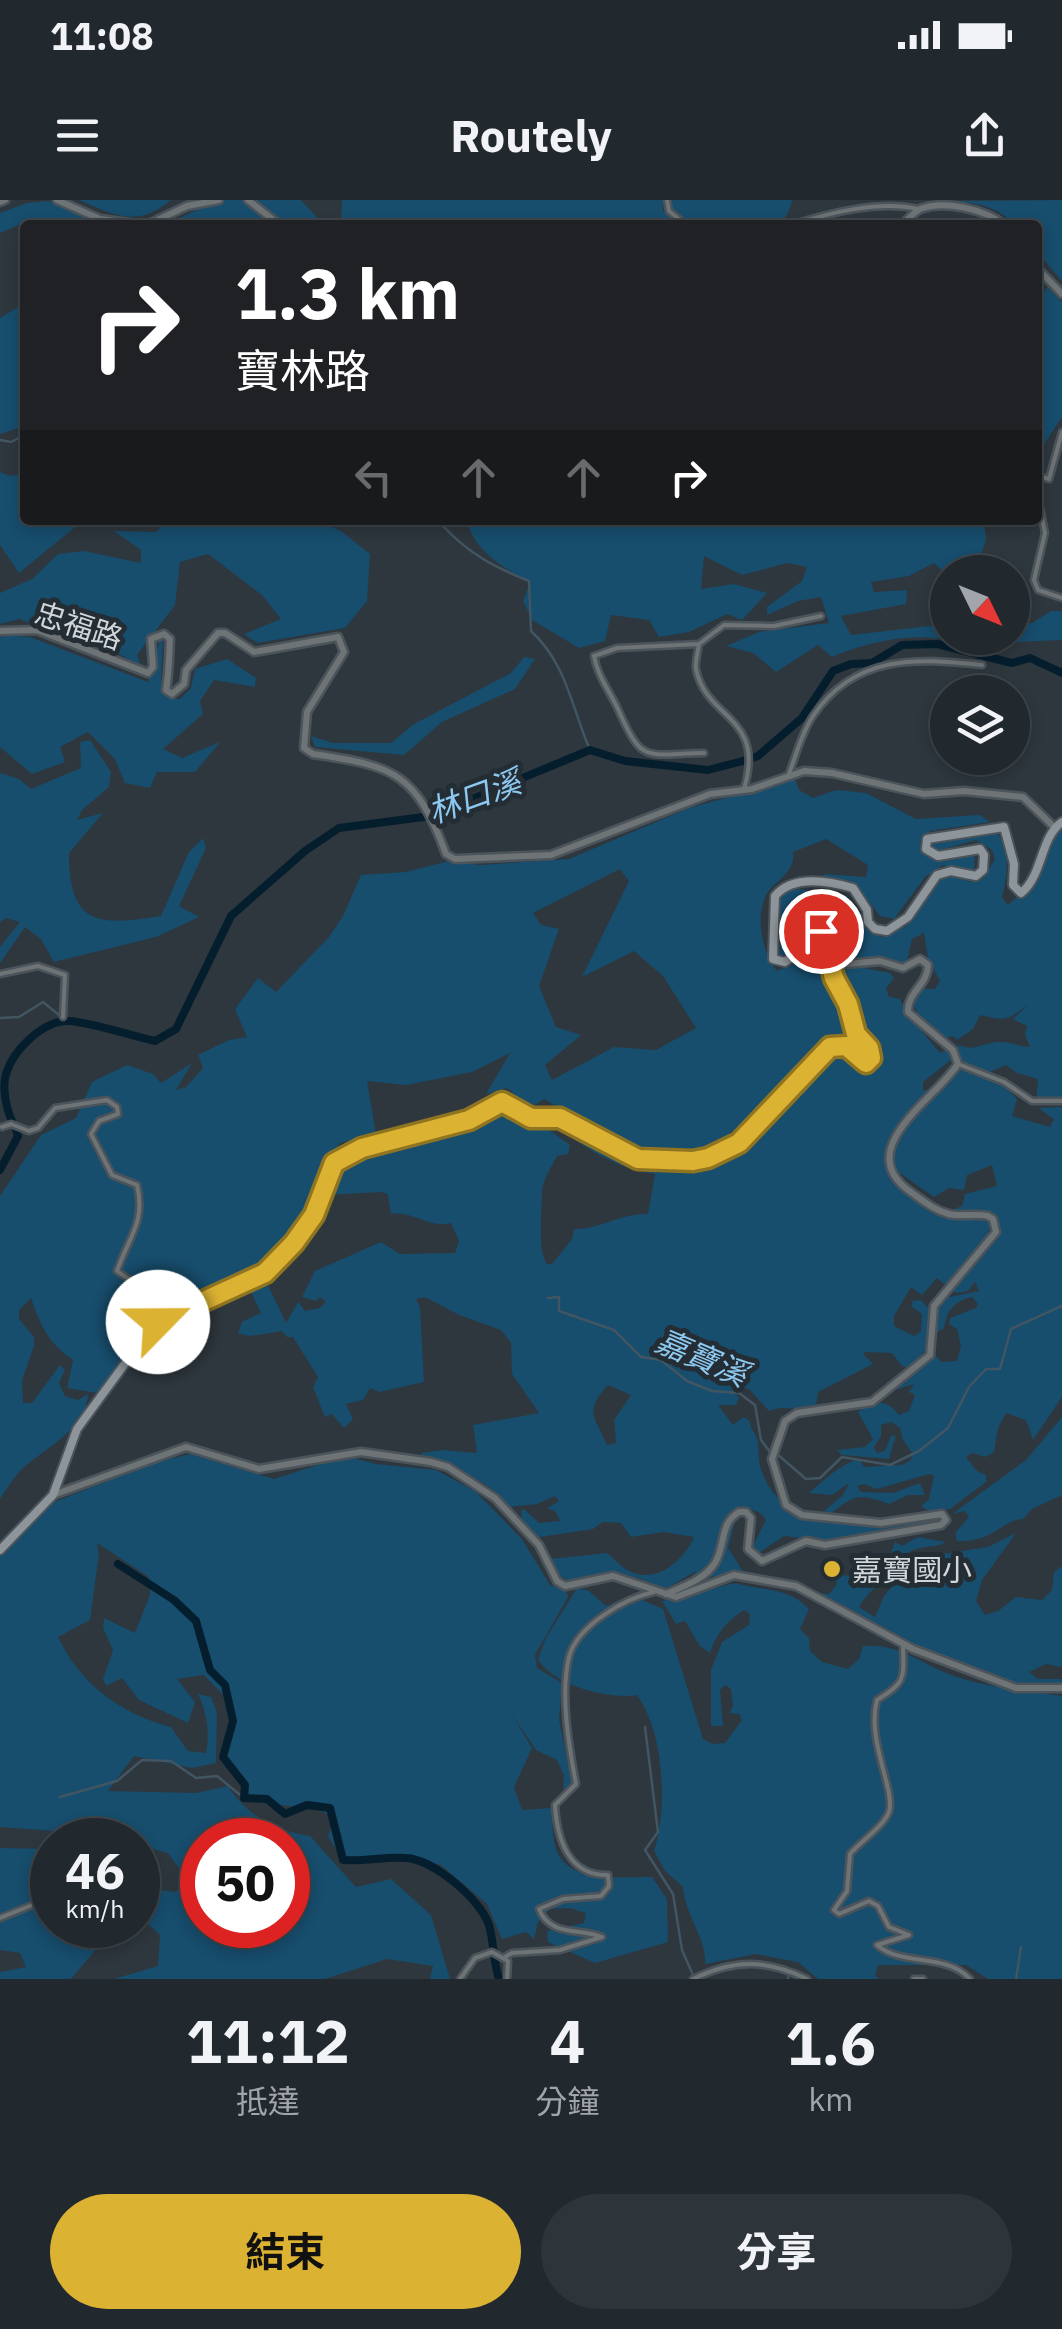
<!DOCTYPE html>
<html lang="zh-TW">
<head>
<meta charset="utf-8">
<style>
  :root { --surface:#22292e; --page:#2e353a; --text:#f1f3f6; --muted:#a2a6aa; --line:#3f454a; --accent:#dcb233 }
  body { margin:0; font-family:"IBM Plex Sans","Noto Sans TC",sans-serif; background:var(--page); color:var(--text); height:100vh; display:flex; flex-direction:column; font-size:38px; white-space:nowrap }
  * { box-sizing:border-box; margin:0 }
  p { font-size:32px; color:var(--muted) }
  .icon { flex:none; width:55px; height:55px; fill:none; stroke:currentColor; stroke-width:2; stroke-linecap:round; stroke-linejoin:round }
  .map { position:relative; height:1779px; overflow:hidden }
  .drawer { display:flex; flex-direction:column; background:var(--surface); flex:1 }
  .drawer>* { flex:none }
  .top-card { position:absolute; left:20px; top:20px; width:1022px; height:305px; border-radius:10px; box-shadow:0 5px 15px #0003,0 0 0 2px var(--line); background:#202124; color:#fff; overflow:hidden }
  .needle { width:65px; rotate:133deg }
  .buttons { position:absolute; left:930px; top:355px; display:grid; gap:20px }
  .buttons a { display:grid; place-items:center; width:100px; height:100px; border-radius:50%; background:var(--surface); box-shadow:0 5px 15px #0003,0 0 0 2px var(--line); font-size:50px }
  .speed { position:absolute; left:30px; top:1618px; display:flex; gap:20px; font-size:50px; font-weight:700; text-align:center }
  .speed>* { display:grid; place-content:center; width:130px; height:130px; border-radius:50%; background:var(--surface); box-shadow:0 5px 15px #0003,0 0 0 2px var(--line); line-height:1 }
  .speed small { font-size:25px; font-weight:400 }
  .speed .limit { border:15px solid #d22; background:#fff; color:#111 }
  .pin { position:absolute; display:grid; place-items:center; width:85px; height:85px; color:#fff; margin:-42px; border:5px solid #fff; border-radius:50%; box-shadow:0 2px 10px #0007 }
  .me { position:absolute; width:110px; margin:-55px; rotate:67deg; stroke-linejoin:round; filter:drop-shadow(0 0 8px #0008) }
  .turn { display:flex; align-items:center; gap:35px; height:210px; padding:0 50px; font-size:45px }
  .turn .icon { width:130px; height:130px; stroke-width:2.5 }
  .turn b { display:block; font-size:70px; line-height:85px }
  .lanes { display:flex; align-items:center; height:95px; padding:0 50px; background:#0003; justify-content:center; gap:50px; direction:ltr }
  .lanes .off { opacity:.35 }
  .eta { display:flex; justify-content:space-evenly; align-items:center; height:170px; text-align:center }
  .eta b { font-size:60px; font-weight:700; line-height:70px }
  .action { display:flex; gap:20px; margin-top:auto; padding:20px 50px }
  .action a { flex:1; height:115px; border-radius:60px; background:var(--accent); color:#111; font-size:40px; font-weight:700; line-height:115px; text-align:center }
  .action a+a { background:var(--page); color:var(--text) }
  .status { display:flex; justify-content:space-between; align-items:center; height:70px; padding:0 50px; background:var(--surface); direction:ltr }
  .status svg { height:28px; fill:currentColor }
  header { display:flex; justify-content:space-between; align-items:center; height:130px; padding:0 50px; background:var(--surface); font-size:45px; font-weight:700 }
  .map>svg:first-child { display:block }
  .green { fill:#174d6d; fill-rule:evenodd }
  .lines { fill:none; stroke-linecap:round; stroke-linejoin:round }
  .stream { stroke:#425562; stroke-width:2.5 }
  .river { stroke:#051e2e; stroke-width:8 }
  .minor-casing { stroke:#4b545a; stroke-width:9 }
  .tertiary-casing { stroke:#4b545a; stroke-width:11 }
  .secondary-casing { stroke:#4b545a; stroke-width:12 }
  .minor { stroke:#6e7376; stroke-width:4 }
  .tertiary { stroke:#6e7376; stroke-width:6 }
  .secondary { stroke:#8d959a; stroke-width:8 }
  .route-casing { stroke:#8f7421; stroke-width:25 }
  .route { stroke:#dcb233; stroke-width:18 }
  .poi-dot { fill:#dcb233; stroke:#242d34; stroke-width:4 }
  .labels { text-anchor:middle; dominant-baseline:central; stroke-width:10; stroke-linejoin:round; paint-order:stroke }
  .street-label { font-size:30px; fill:#d0d6da; stroke:#242d34 }
  .poi-label { font-size:30px; fill:#d0d6da; stroke:#242d34; text-anchor:start }
  .water-label { font-size:32px; font-style:italic; fill:#8dc8f0; stroke:#242d34 }
</style>
</head>
<body>
<div class="status"><b>11:08</b><svg viewBox="0 0 49 12"><path d="M0 12V9h3v3zM5 12V6h3v6zM10 12V3h3v9zM15 12V0h3v12zM26 1h20v11H26zM47 4h2v5h-2z"/></svg></div>
<header><svg class="icon" aria-label="menu" viewBox="0 0 24 24"><path d="M4 6h16M4 12h16M4 18h16"/></svg>Routely<svg class="icon" aria-label="share" viewBox="0 0 24 24"><path d="M12 15V3M7 8l5-5 5 5M5 13v7h14v-7"/></svg></header>
<div class="map">
<svg width="1062" height="1779" viewBox="0 0 1062 1779">
  <rect width="100%" height="100%" fill="#2e373e"/>
  <g class="green">
    <path d="M79 0H171C137 28 116 16 79 0Z"/>
    <polygon points="204,0 301,0 324,25 163,25 204,7"/>
    <path d="M342 0H663V11L669 15 666 0H792C787 23 782 20 760 24L341 25Z"/>
    <path d="M1062 0V81L1038 53V25H1014C996 4 971 2 946 1Z"/>
    <polygon points="49,1 105,25 30,20 0,33 0,13 27,3"/>
    <polygon points="1047,87 1062,102 1062,217 1038,253 1038,102"/>
    <polygon points="25,103 25,226 0,234 0,118"/>
    <polygon points="0,272 10,276 25,274 25,320 80,323 19,373 0,345"/>
    <polygon points="167,320 318,320 341,331 370,354 367,401 345,428 257,443 244,434 281,419 262,395 208,354 180,362 175,405 137,455 142,468 123,456 19,419 0,424 0,393 32,379 58,354 84,351 141,363 141,350 114,331 156,332"/>
    <path d="M466 320H984L986 339 976 372H948L947 393 933 394 945 373 934 363 909 376 871 382 874 392 907 390 906 404 841 416 851 435 939 425 947 428 948 438H955L951 441C914 431 867 442 832 457L818 445 776 472 753 453 726 446 759 432 829 423 821 397 798 401 767 415V407L802 381 807 367 787 363 742 375 704 356 701 389 734 384 767 393 742 420 727 414 689 432 659 437 649 420 611 415 605 441 579 448 532 420 523 401 530 383C501 365 477 354 466 320Z"/>
    <polygon points="1051,411 1062,411 1062,440 1013,442 1003,451 963,438 1012,438 1013,423 1032,423"/>
    <polygon points="4,435 30,437 148,482 160,439 163,441 161,479 166,497 180,499 191,488 195,469 227,459 256,478 255,487 214,480 200,501 203,514 163,549 182,558 220,542 195,572 157,572 150,588 125,583 115,559 88,532 60,547 65,562 32,574 0,547 0,438"/>
    <polygon points="524,457 535,459 515,489 442,522 404,555 315,547 311,536 333,543 391,543 414,524 511,473"/>
    <path d="M90 540 111 572 109 587 82 610 77 620 103 613 69 653C69 726 98 726 161 716L189 652 203 638 206 648 179 706 199 717 156 737 54 762 41 739 25 727 0 763V747L20 722 6 718 0 722V573L19 579 31 589 81 568 80 542Z"/>
    <path d="M795 579 799 590 813 598 836 590 866 593 916 619 980 615 990 622 930 631 919 644 925 650 929 643 992 628C1012 644 1008 675 1002 697L1008 705 1016 698 1062 623V904L1036 903 1038 879 1017 873 1006 865 985 874 961 865 955 849 960 845C974 852 982 843 998 842 1011 841 1019 847 1030 847L1025 835 1027 826 1013 819 1029 804C1007 821 1006 821 980 815L973 829 957 840 953 836 943 839C933 826 913 816 913 798L924 789H935L940 781 928 759 924 733 912 739 907 760 897 766 832 756 811 727 798 736 788 755 776 759V699L790 688 847 696 868 728 881 737 907 726 939 678 946 674 971 682 983 679 995 659 992 650 976 640 930 653 941 659 975 653 974 672 943 665 925 677 894 719 880 716C863 693 853 680 822 679L824 674 866 677 868 665 826 639 793 652C796 671 779 678 768 692 754 712 762 754 777 771L798 762 812 735C821 749 818 759 823 774 831 797 850 835 865 854H859L844 839 830 841C788 885 709 978 639 952 606 940 575 916 544 899L530 908 507 888 486 894 510 853 472 872 406 885 367 881 376 934 340 943 316 976 305 1018 280 1051 251 1076 158 1118 144 1128 97 1193 67 1188 73 1160C49 1144 40 1125 31 1098L19 1110V1119L34 1137V1146L22 1180 23 1203H32L60 1165 65 1170 59 1183 65 1196 78 1200 88 1194C86 1231 43 1248 19 1272 12 1280 6 1290 0 1299V996L41 935 76 918 92 882 127 865 153 874 161 883 192 863 176 890 186 887 203 868 198 855 229 840 247 837 235 809 258 778 276 792 329 737 343 716 361 675 406 672 449 661 480 665 569 659 689 608ZM620 669 629 681 582 777 634 751 663 776 696 828 656 850 614 847 552 880 545 865 581 835 556 827 539 786 559 729 541 725 533 713Z"/>
    <path d="M831 762 890 773 894 778 886 788 889 797 900 799 906 812 940 853 948 849 956 856 923 882V890L929 891C910 915 876 937 890 972L924 999 951 1015 954 1009 962 1006 965 994 997 986 992 965 967 975 964 990 949 988 934 997 894 969C888 927 933 897 957 869L1000 882 1017 899 1012 916 1050 927 1054 919 1038 908 1062 907V1197L1033 1240 1026 1220 1006 1213 998 1228 994 1252 985 1257 972 1253 966 1257 977 1271 986 1275V1282L950 1309 930 1312 921 1306 929 1299 934 1276 929 1274 877 1289 864 1284 857 1286 861 1292 893 1293 920 1283 925 1295H908L889 1304C859 1294 857 1293 830 1314L824 1311 843 1295 849 1283 832 1295 809 1293C825 1279 839 1265 859 1259L864 1267 902 1265 911 1260 912 1253 903 1240 900 1228 891 1222 881 1225V1236L874 1247 877 1253 885 1251 891 1236 896 1235 889 1259 842 1255 837 1250 865 1247 873 1239 858 1212C874 1200 888 1199 899 1215L909 1211 915 1195 909 1192 914 1184 888 1192 933 1152 941 1162 957 1161 961 1146 957 1129 949 1124 950 1118 976 1108 978 1104 972 1097C954 1101 947 1111 944 1128L936 1133V1106L944 1098 979 1091 975 1082 968 1091 956 1093 951 1090 997 1032 996 1019 987 1013 956 1011 991 1023 986 1040 947 1086 937 1078 922 1095 911 1087 894 1116V1126L914 1136 921 1131 922 1114 911 1106 913 1101 921 1100 933 1113 926 1149 910 1169 902 1166 892 1153 865 1152 863 1154 873 1164 818 1192 816 1207C799 1214 786 1203 769 1211L750 1190 742 1187 735 1191 739 1198 736 1205H718L733 1225 743 1217 750 1221C750 1230 756 1232 758 1242 759 1251 758 1263 762 1272 785 1339 886 1321 940 1316L939 1320 881 1336 825 1341 784 1336 757 1354 752 1348 766 1320C760 1309 747 1308 737 1313L728 1348 746 1376H714L684 1389 696 1371 664 1390C632 1371 606 1370 572 1383L557 1374 550 1359 607 1353C615 1359 623 1370 634 1373 660 1382 684 1359 694 1337L663 1332 631 1337 621 1323 603 1322 593 1329 534 1338 522 1323 521 1311 524 1309 539 1323 560 1321 556 1312 547 1308 559 1301 555 1296 537 1304 507 1307C492 1278 449 1268 420 1258L422 1253 442 1250 477 1253 473 1225 539 1213 512 1174 511 1143 501 1130 459 1115 425 1097 416 1099 420 1107 424 1182 379 1192 370 1188 363 1200 346 1204 353 1219 344 1228 332 1214 325 1217 313 1187 318 1177 293 1137H287L282 1131 250 1136 238 1133 242 1122 261 1113 250 1090 260 1080 266 1081 286 1123 298 1102 305 1111 320 1108 326 1102 320 1097 316 1101 302 1097 315 1071 381 1042 400 1054 455 1053 459 1041 451 1023C428 1029 413 1010 391 1014L388 995 383 992 322 995 328 972 349 957 475 923 499 909 518 916 527 930H549L570 945 568 954 557 956C552 966 541 982 542 994 542 1011 537 1051 547 1064H552L572 1039 574 1029C601 1029 621 1013 648 1014L655 974C609 967 584 945 546 921 575 920 601 951 628 961 640 966 654 965 666 966 742 972 781 898 829 851L843 853 863 869 872 863 827 768ZM608 1185 631 1195 614 1220 616 1243 607 1245C594 1216 584 1211 608 1185Z"/>
    <path d="M1062 1217V1295L1032 1309 1023 1319C1000 1321 993 1343 957 1341L955 1333 969 1317 965 1311 952 1314 1026 1260Z"/>
    <path d="M191 1254 274 1279 346 1256 376 1264 436 1270 475 1291 522 1339 550 1385 566 1390 568 1397 535 1455 537 1468 562 1483 559 1519 572 1584 563 1590 564 1576 557 1560 536 1550 511 1513 532 1548 514 1587 522 1610 551 1608C553 1621 552 1637 556 1649 570 1686 623 1676 652 1677L667 1699 668 1742 595 1763 548 1742 547 1731 584 1723 586 1713 569 1708 550 1709 538 1722 534 1739 526 1732 502 1739 487 1704 441 1665 410 1658 345 1661 328 1637 334 1617 316 1609 254 1602 226 1564 234 1506 204 1475 177 1479 195 1502 188 1523 139 1500 122 1478 106 1486 103 1479 113 1450 103 1428 104 1418 135 1433 150 1395 149 1377 97 1343 99 1354 90 1420 58 1437C80 1484 121 1514 171 1527L188 1551 206 1553C210 1532 207 1514 198 1494L211 1497 217 1512 216 1563 192 1568 134 1556 108 1591 196 1593 228 1586C246 1615 276 1631 310 1636L356 1687 391 1679 431 1715 450 1779H430L433 1766 387 1759 325 1779H114L158 1766 160 1735 145 1721 97 1748 71 1779H0V1772L26 1767 20 1753 0 1750V1648L52 1649V1725H138V1687L175 1692 189 1682 168 1653 138 1645V1640H81L93 1632 92 1623 55 1631 0 1627V1355L45 1308 57 1301 156 1262ZM202 1640H288V1725H202Z"/>
    <path d="M1016 1333 982 1380 976 1401 985 1415 998 1411 1016 1397 1042 1400 1052 1390 1054 1372 1062 1366V1467L1046 1464 1029 1472 1038 1479H1062V1488L1015 1485 908 1446 810 1392 829 1394 837 1384 834 1376C867 1375 885 1375 895 1342L902 1346 918 1337 945 1342C940 1348 923 1345 911 1351 905 1354 860 1402 859 1407L875 1417 884 1396 917 1358 988 1347Z"/>
    <path d="M735 1383C765 1392 786 1386 809 1409L800 1429 809 1438 810 1451 822 1462 848 1469 859 1459 863 1446C893 1444 911 1456 937 1469 975 1487 1021 1490 1062 1496V1779H988L966 1765H878L875 1775 879 1779H818L798 1762 756 1754 705 1764C707 1739 685 1716 683 1687L665 1671 654 1651C668 1608 664 1532 637 1495 609 1500 552 1485 538 1459L546 1438 577 1388 589 1391 606 1406 633 1396 663 1409 703 1539 713 1544 725 1543 742 1520 739 1514 729 1513 733 1506 731 1489 725 1485 720 1490 723 1526H711V1470L722 1442 749 1425 750 1414 744 1410C727 1421 716 1434 710 1453L700 1446 685 1421 676 1424 662 1401Z"/>
  </g>
  <g class="lines">
    <g class="stream">
      <polyline points="0,240 11,242 25,235"/>
      <path d="M445 320 444 327C469 354 496 368 529 381L531 431C567 464 572 509 590 550"/>
      <polyline points="0,818 19,817 43,802 59,815"/>
      <polyline points="65,820 66,821"/>
      <polyline points="548,1098 559,1097 559,1111 614,1130 641,1157 661,1160 687,1181 712,1191 739,1193 755,1205 761,1240 770,1252"/>
      <polyline points="777,1254 806,1279 820,1278 842,1257 890,1265 919,1251 948,1228 969,1187 986,1169 1000,1169 1011,1129 1062,1106"/>
      <polyline points="645,1527 658,1632 645,1650 673,1694 682,1750 693,1775"/>
      <polyline points="60,1597 117,1581 142,1560 171,1561 196,1578 217,1576 244,1598"/>
      <polyline points="788,1779 788,1777"/>
      <polyline points="1016,1779 1021,1747"/>
    </g>
    <g class="river">
      <path d="M12 921C6 908 2 888 6 874 13 850 44 819 70 821 98 824 128 835 155 841L176 829 231 716 305 651 339 628 431 616 590 550 625 561 708 570 743 561 758 556 802 518 833 471 851 464 872 463 902 445 937 444 1012 463 1030 458 1062 473"/>
      <polyline points="0,970 18,936 16,930"/>
      <path d="M118 1364 174 1400 196 1421 210 1470 225 1485 233 1521 223 1557 245 1585 244 1598 267 1599 285 1614 307 1605 330 1608 343 1660C365 1662 385 1656 406 1658 433 1659 481 1700 489 1725 494 1742 493 1761 499 1779"/>
    </g>
    <g class="minor-casing">
      <g id="minor">
        <polyline points="667,0 669,11 686,25"/>
        <path d="M791 25C829 13 879 0 918 9"/>
        <polyline points="1038,276 1049,279 1062,232"/>
        <polyline points="1038,298 1045,333 1034,380 1038,390 1062,398"/>
        <path d="M699 444C698 451 695 462 696 469 706 520 766 515 744 589"/>
        <path d="M704 553C643 554 643 565 617 507 609 490 597 475 594 456L617 448 699 444 724 425 774 426 821 416"/>
        <path d="M789 574C796 555 802 532 813 516 855 454 917 458 982 465"/>
        <polyline points="0,774 38,766 65,775 63,817"/>
        <polyline points="958,864 1004,882 1032,901 1062,901"/>
        <path d="M2 927 11 924 29 931 38 928 55 908 107 900 117 907 118 914 99 921 91 934 112 975 137 985C146 1023 128 1038 117 1071 149 1095 163 1093 201 1100"/>
        <path d="M903 1445C904 1479 906 1482 877 1500 866 1540 896 1591 889 1612 883 1627 861 1641 850 1654L847 1691 834 1710 839 1714 869 1701 878 1706 889 1727 909 1735 877 1745C902 1767 945 1752 970 1779"/>
        <polyline points="0,1718 52,1697"/>
        <path d="M505 1757 512 1753 560 1750 602 1737C580 1728 550 1737 539 1709L563 1699 601 1696 609 1686 608 1675C568 1676 557 1638 555 1605L576 1584C569 1547 560 1494 569 1457 577 1426 625 1398 654 1392"/>
        <polyline points="460,1779 475,1758 492,1752 508,1761 507,1779"/>
        <path d="M693 1779C734 1759 765 1759 807 1779"/>
        <polyline points="914,1779 923,1779"/>
      </g>
    </g>
    <g class="tertiary-casing">
      <g id="tertiary">
        <polyline points="57,0 100,19 144,25"/>
        <polyline points="248,0 280,25"/>
        <polyline points="0,2 5,0"/>
        <polyline points="147,25 187,6 219,0"/>
        <path d="M901 25C907 21 914 12 920 9 944 0 985 9 1004 25"/>
        <polyline points="1038,69 1062,94"/>
        <path d="M0 431 37 430 148 473 153 467 151 439 164 434 170 439C169 457 169 472 166 490L172 494 184 484 186 470 218 433H225L254 452 338 437 344 452 307 512 304 548 313 554C395 566 416 573 446 654L455 659 551 655 710 594 752 589 804 571 832 573 924 594 964 591 1023 597 1054 627"/>
        <polyline points="53,1295 186,1247 259,1269 361,1252 431,1262 448,1267 495,1298 539,1345 557,1381 565,1386 613,1376 676,1397 734,1375 796,1386 913,1449 1016,1488 1062,1488"/>
        <path d="M666 1394C684 1386 704 1380 715 1363 726 1345 719 1324 739 1312H746L751 1318 748 1349 762 1361 806 1341 825 1345 941 1325 946 1320 942 1314 881 1323 802 1315 786 1305 772 1259 785 1221 797 1213 872 1202 930 1155 934 1106 996 1032 993 1019 988 1016C975 1013 962 1017 949 1014 933 1010 921 999 908 990 853 948 935 899 958 864L953 850 908 812C907 792 928 785 928 765L920 759 903 768 880 761 846 764 828 755"/>
      </g>
    </g>
    <g class="secondary-casing">
      <path id="secondary" d="M0 1350 53 1295 77 1229 151 1128 265 1073 294 1043 314 1015 326 974 333 963 362 949 469 920 502 902 531 918H560L637 959 693 961 739 943 830 847 851 848 865 863 871 858C869 847 860 842 855 831 840 800 834 763 821 731L809 730 797 753 785 762 773 759 775 696C793 674 829 681 853 688L867 710 868 722 875 729 887 731 908 717 937 675 951 671 976 676 983 670 984 655 980 649 938 656 926 649 927 639 1004 627 1014 664 1013 685 1021 693C1043 676 1040 637 1062 622"/>
    </g>
    <use href="#minor" class="minor"/>
    <use href="#tertiary" class="tertiary"/>
    <use href="#secondary" class="secondary"/>
  </g>
  <g class="lines">
    <g class="route-casing">
      <polyline id="route" points="158,1122 265,1073 294,1043 314,1015 334,963 362,948 469,920 502,902 531,918 560,918 638,959 693,961 708,958 739,943 830,847 846,846 866,863 871,858 869,848 856,834 848,804 834,778 821,731"/>
    </g>
    <use href="#route" class="route"/>
  </g>
  <circle class="poi-dot" cx="832" cy="1369" r="10"/>
  <g class="labels">
    <g class="street-label">
      <text transform="translate(79 425) rotate(18)">忠福路</text>
    </g>
    <g class="poi-label">
      <text x="852" y="1369">嘉寶國小</text>
    </g>
    <g class="water-label">
      <text transform="translate(474 596) rotate(-20)">林口溪</text>
      <text transform="translate(702 1157) rotate(23)">嘉寶溪</text>
    </g>
  </g>
</svg>
<div class="buttons">
<a><svg class="needle" viewBox="-14 -14 28 28"><path d="M0-13l5 13h-10z" fill="#e53935"/><path d="M0 13l5-13h-10z" fill="#a2a6aa"/></svg></a>
<a><svg class="icon" aria-label="layers" viewBox="0 0 24 24"><path d="M12 4l9 5-9 5-9-5zM3 14l9 5 9-5"/></svg></a>
</div>
<div class="speed"><div>46<small>km/h</small></div><div class="limit">50</div></div>
<div class="pin" style="left:821px;top:731px;background:#d93025"><svg class="icon" aria-label="arrive" viewBox="0 0 24 24"><path d="M6 21V4h12l-3 4 3 4H6"/></svg></div>
<svg class="me" style="left:158px;top:1122px" viewBox="-20 -20 40 40"><circle r="19" fill="#fff"/><path d="M0-13L10 11 0 6-10 11z" fill="#dcb233"/></svg>
<div class="top-card">
<div class="turn"><svg class="icon" aria-label="right" viewBox="0 0 24 24"><path d="M7 20v-9h11M14 6l5 5-5 5"/></svg><div><b>1.3 km</b>寶林路</div></div>
<div class="lanes"><svg class="icon off" aria-label="left" viewBox="0 0 24 24"><path d="M17 20v-9H6M10 6l-5 5 5 5"/></svg><svg class="icon off" aria-label="ahead" viewBox="0 0 24 24"><path d="M12 20V5M6 11l6-6 6 6"/></svg><svg class="icon off" aria-label="ahead" viewBox="0 0 24 24"><path d="M12 20V5M6 11l6-6 6 6"/></svg><svg class="icon" aria-label="right" viewBox="0 0 24 24"><path d="M7 20v-9h11M14 6l5 5-5 5"/></svg></div>
</div>
</div>
<section class="drawer">
<div class="eta">
<div><b>11:12</b><p>抵達</p></div>
<div><b>4</b><p>分鐘</p></div>
<div><b>1.6</b><p>km</p></div>
</div>
<div class="action"><a>結束</a><a>分享</a></div>
</section>
</body>
</html>
